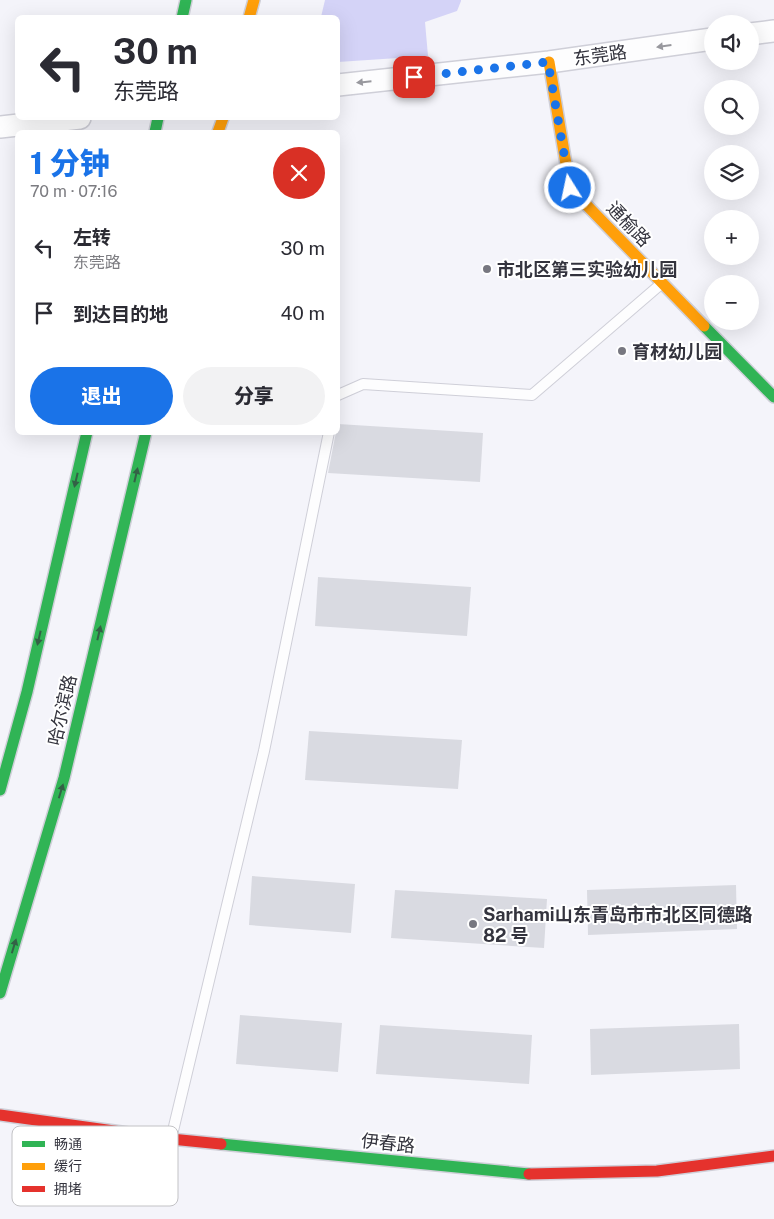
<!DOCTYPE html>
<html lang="zh">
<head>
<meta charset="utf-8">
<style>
  :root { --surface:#fff; --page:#f2f2f3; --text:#2b2b33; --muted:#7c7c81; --accent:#1a73e8 }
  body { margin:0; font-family:"Public Sans","Noto Sans SC",sans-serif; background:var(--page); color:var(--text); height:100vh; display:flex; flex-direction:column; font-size:19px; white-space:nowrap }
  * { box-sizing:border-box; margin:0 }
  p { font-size:16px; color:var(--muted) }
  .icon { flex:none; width:28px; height:28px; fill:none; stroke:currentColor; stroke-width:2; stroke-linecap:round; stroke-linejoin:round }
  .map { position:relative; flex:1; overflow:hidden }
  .panel { position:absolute; left:15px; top:130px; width:325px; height:305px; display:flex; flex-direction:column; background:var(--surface); border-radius:8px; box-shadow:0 5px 20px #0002 }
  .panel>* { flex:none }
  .banner { position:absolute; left:15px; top:15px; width:325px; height:105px; border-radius:8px; box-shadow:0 5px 20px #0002; background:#fff; color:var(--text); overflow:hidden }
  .tools { position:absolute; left:704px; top:15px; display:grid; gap:10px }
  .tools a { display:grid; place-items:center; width:55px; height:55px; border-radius:50%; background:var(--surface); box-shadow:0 5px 20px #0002; font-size:25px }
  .pin { position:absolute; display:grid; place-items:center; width:42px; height:42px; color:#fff; margin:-21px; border-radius:10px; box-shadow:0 2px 8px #0006 }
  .me { position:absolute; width:55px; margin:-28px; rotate:350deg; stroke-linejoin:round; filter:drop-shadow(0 0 4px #0008) }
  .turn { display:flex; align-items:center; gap:18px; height:105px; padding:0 15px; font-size:22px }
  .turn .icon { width:65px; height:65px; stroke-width:2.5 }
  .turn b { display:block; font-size:35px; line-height:42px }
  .round { display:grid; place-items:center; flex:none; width:52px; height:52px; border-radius:26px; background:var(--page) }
  .headline { display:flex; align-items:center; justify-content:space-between; height:85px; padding:0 15px }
  h1 { font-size:30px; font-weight:800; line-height:38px; color:var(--accent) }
  .cta { display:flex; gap:10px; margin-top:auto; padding:10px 15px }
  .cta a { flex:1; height:58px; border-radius:30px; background:var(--accent); color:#fff; font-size:20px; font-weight:800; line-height:58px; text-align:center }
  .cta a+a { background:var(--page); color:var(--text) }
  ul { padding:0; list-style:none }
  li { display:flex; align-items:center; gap:15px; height:65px; padding:0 15px }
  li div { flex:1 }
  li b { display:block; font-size:19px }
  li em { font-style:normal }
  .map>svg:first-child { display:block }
  .green { fill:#d4d3f7 }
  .building { fill:#d9dae1 }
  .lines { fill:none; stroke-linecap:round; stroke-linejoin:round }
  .lane-casing { stroke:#cfcfd8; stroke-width:12 }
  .street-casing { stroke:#cfcfd8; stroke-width:24 }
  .fast-casing { stroke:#cfcfd8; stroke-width:14 }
  .slow-casing { stroke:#cfcfd8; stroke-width:14 }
  .jam-casing { stroke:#cfcfd8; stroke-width:14 }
  .lane { stroke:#fdfdfe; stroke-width:10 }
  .street { stroke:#fdfdfe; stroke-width:21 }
  .fast { stroke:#30b455; stroke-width:11 }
  .slow { stroke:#ff9f0a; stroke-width:11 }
  .jam { stroke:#e5322d; stroke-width:11 }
  .oneway { fill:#98989e }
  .oneway2 { fill:#336146 }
  .route { stroke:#1a73e8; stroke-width:9; stroke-dasharray:0 16.2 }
  .poi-dot { fill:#777780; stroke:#fff; stroke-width:2 }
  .labels { text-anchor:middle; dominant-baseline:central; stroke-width:4; stroke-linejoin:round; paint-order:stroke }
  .street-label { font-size:18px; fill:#34343e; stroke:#fff }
  .poi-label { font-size:18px; font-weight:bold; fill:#34343e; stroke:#fff; text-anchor:start }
  .key { fill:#fff; stroke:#c2c2c5; stroke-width:1 }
  .key-label { font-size:14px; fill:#34343e }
</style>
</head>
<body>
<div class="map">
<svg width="774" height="1219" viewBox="0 0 774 1219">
  <rect width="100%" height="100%" fill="#f4f4fa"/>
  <polygon class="green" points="325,0 461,0 461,1 457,11 425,22 428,56 338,62 338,18 321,17"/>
  <g class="building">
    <polygon points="338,424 483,433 480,482 328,473 336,432 338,432"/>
    <polygon points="318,577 471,587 467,636 315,626"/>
    <polygon points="309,731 462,740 458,789 305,780"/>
    <polygon points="252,876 355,884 351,933 249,925"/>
    <polygon points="736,885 737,929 588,935 587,890"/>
    <polygon points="395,890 547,899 544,948 391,938"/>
    <polygon points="240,1015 342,1023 338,1072 236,1064"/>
    <polygon points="739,1024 740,1069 591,1075 590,1029"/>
    <polygon points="380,1025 532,1035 529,1084 376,1074"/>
  </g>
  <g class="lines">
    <g class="lane-casing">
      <g id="lane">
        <polyline points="338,395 363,384 532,395 661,284"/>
        <polyline points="171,1139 264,751 329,432"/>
      </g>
    </g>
    <g class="street-casing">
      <g id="street">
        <polyline points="750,34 774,31"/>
        <polyline points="338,85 549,62 712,39"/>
        <polyline points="0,127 80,118"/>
      </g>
    </g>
    <g class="fast-casing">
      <g id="fast">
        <polyline points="182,18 186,0"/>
        <polyline points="155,132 158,118"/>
        <polyline points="704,326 774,397"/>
        <polyline points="0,790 27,692 87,432"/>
        <polyline points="0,993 64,778 146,432"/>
        <polyline points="221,1144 529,1174"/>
      </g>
    </g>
    <g class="slow-casing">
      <g id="slow">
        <polyline points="249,18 254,0"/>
        <polyline points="549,62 570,188 704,326"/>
        <polyline points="218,132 223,118"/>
      </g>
    </g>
    <g class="jam-casing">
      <g id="jam">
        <polyline points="0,1115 171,1139 221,1144"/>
        <polyline points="529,1174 657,1171 774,1156"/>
      </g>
    </g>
    <use href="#lane" class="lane"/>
    <use href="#street" class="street"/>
    <use href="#fast" class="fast"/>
    <use href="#slow" class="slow"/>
    <use href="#jam" class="jam"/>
  </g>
  <defs><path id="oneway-solid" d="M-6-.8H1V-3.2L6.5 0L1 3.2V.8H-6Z" transform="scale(1.25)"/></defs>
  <g class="oneway">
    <use href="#oneway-solid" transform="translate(664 46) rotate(172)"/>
    <use href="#oneway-solid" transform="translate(364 82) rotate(174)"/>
  </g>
  <g class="oneway2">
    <use href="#oneway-solid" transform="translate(136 475) rotate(-77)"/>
    <use href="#oneway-solid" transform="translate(76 480) rotate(103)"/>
    <use href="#oneway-solid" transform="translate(99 633) rotate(-77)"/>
    <use href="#oneway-solid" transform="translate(39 638) rotate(103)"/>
    <use href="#oneway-solid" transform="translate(61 791) rotate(-73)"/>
    <use href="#oneway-solid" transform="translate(14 946) rotate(-73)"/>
  </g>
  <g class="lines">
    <polyline class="route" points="414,77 548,62 570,188"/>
  </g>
  <g class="poi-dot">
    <circle cx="487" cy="269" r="5"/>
    <circle cx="622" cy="351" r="5"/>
    <circle cx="473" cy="924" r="5"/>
  </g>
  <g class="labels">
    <g class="street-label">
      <text transform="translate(600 55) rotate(-8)">东莞路</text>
      <text transform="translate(629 224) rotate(46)">通榆路</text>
      <text transform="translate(62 710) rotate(-77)">哈尔滨路</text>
      <text transform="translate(388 1143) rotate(6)">伊春路</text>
    </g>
    <g class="poi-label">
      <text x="497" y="269">市北区第三实验幼儿园</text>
      <text x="632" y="351">育材幼儿园</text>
      <text x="483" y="914">Sarhami山东青岛市市北区同德路<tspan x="483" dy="21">82 号</tspan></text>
    </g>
  </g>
  <rect x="12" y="1126" width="166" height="80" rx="8" class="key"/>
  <rect x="22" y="1141" width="23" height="6" fill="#30b455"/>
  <rect x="22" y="1163" width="23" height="7" fill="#ff9f0a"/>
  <rect x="22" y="1186" width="23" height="6" fill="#e5322d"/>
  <g class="key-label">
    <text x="54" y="1149">畅通</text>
    <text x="54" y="1171">缓行</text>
    <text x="54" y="1194">拥堵</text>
  </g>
</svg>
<div class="tools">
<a><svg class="icon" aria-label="sound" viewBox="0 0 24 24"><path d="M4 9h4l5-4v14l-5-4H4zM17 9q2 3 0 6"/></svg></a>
<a><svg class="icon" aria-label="search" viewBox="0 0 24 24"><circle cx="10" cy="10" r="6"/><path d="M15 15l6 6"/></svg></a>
<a><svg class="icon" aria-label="layers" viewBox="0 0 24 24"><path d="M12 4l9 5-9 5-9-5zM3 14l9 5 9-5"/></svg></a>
<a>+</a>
<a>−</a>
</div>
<div class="pin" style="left:414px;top:77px;background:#d93025"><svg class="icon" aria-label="arrive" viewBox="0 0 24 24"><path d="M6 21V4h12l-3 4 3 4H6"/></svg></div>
<svg class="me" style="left:570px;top:188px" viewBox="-20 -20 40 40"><circle r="17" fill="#1a73e8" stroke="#fff" stroke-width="3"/><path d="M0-11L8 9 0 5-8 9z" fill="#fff"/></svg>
<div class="banner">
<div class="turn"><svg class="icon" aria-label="left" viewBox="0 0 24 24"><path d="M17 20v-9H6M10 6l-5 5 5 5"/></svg><div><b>30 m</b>东莞路</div></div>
</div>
<section class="panel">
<div class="headline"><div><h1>1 分钟</h1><p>70 m · 07:16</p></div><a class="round" style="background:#d93025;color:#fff"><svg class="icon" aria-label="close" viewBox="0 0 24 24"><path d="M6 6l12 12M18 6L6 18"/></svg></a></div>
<ul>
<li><svg class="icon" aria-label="left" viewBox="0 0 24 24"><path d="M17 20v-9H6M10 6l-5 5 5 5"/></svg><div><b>左转</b><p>东莞路</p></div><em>30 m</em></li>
<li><svg class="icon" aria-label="arrive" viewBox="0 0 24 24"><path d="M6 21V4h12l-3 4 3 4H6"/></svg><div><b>到达目的地</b></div><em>40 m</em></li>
</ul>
<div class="cta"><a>退出</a><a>分享</a></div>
</section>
</div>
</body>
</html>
